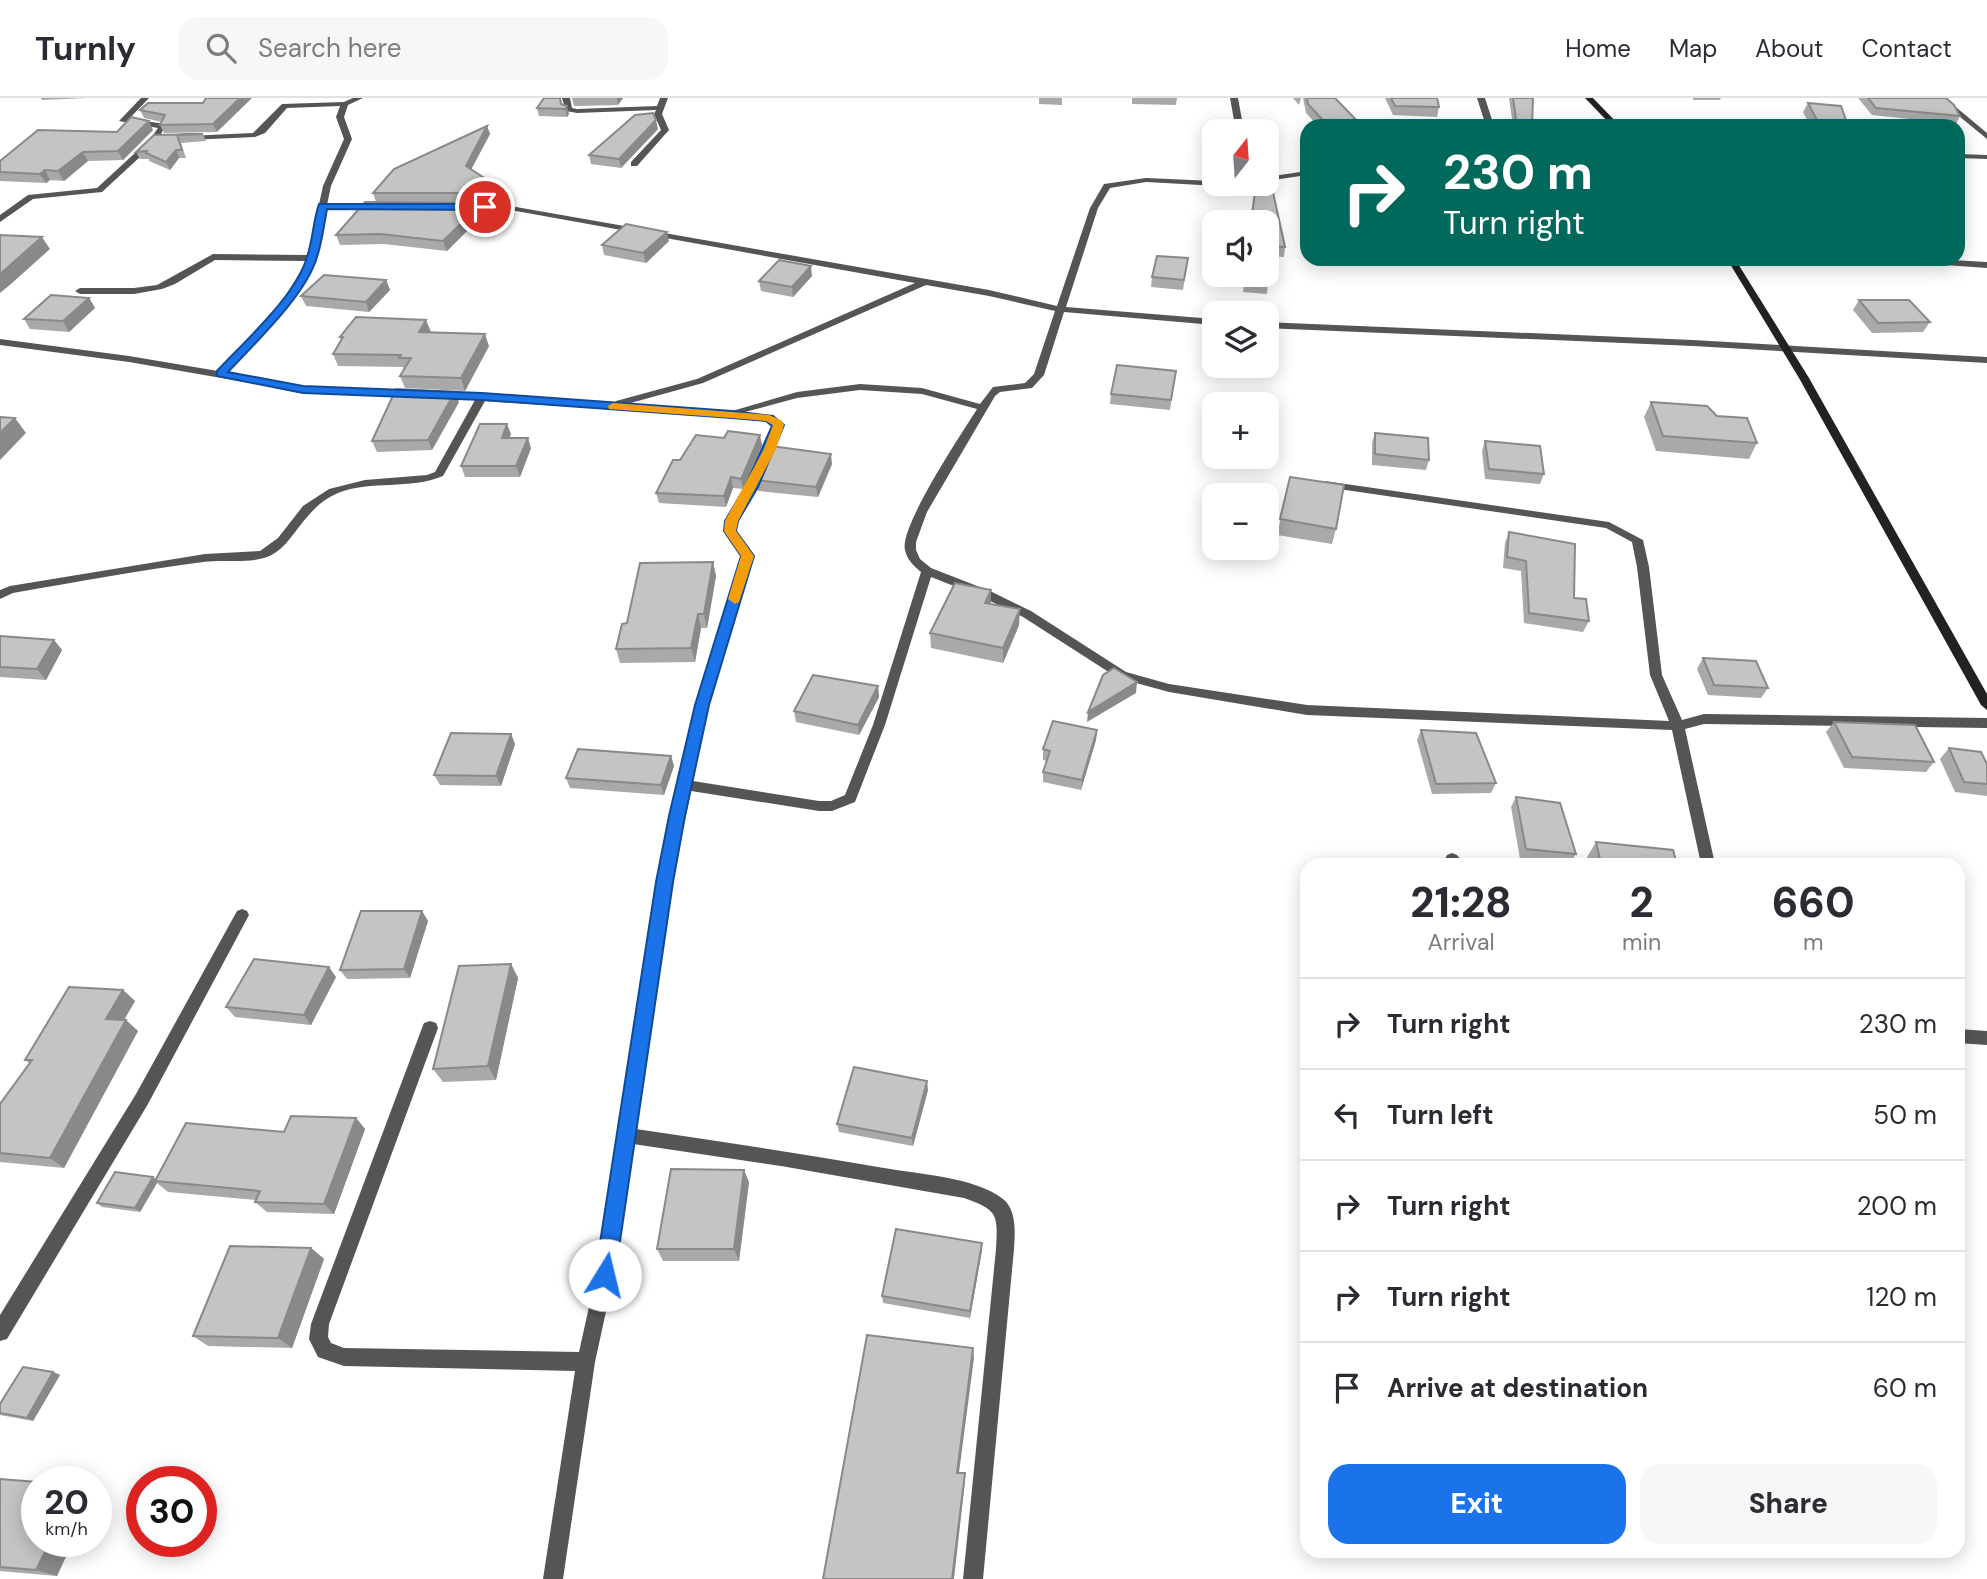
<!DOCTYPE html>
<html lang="en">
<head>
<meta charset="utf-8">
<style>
  :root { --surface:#fff; --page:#f7f7f7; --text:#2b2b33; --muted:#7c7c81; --line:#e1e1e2; --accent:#1a73e8 }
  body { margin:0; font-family:"DM Sans",sans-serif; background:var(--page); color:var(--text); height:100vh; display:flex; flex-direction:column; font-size:26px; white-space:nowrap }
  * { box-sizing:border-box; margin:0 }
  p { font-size:23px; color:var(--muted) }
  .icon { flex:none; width:38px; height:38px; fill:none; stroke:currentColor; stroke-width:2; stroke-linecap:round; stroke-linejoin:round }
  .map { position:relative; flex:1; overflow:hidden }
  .panel { position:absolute; left:1300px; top:760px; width:665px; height:700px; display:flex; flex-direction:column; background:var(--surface); border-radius:21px; box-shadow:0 4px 18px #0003 }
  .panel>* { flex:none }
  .guide { position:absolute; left:1300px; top:21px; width:665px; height:147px; border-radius:21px; box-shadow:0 4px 18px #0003; background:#00695c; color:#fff; overflow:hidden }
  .needle { width:46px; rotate:17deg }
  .tools { position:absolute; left:1202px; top:21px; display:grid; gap:14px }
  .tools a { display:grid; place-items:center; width:77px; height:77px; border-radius:14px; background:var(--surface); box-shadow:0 4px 18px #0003; font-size:35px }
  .speed { position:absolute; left:21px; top:1368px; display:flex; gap:14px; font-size:35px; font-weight:700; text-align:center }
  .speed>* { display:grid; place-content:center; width:91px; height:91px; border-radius:50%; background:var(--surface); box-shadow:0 4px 18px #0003; line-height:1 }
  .speed small { font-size:18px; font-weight:400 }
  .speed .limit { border:10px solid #d22; background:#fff; color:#111 }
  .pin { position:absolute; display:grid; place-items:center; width:60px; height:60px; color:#fff; margin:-30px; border:4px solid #fff; border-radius:50%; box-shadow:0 2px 7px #0007 }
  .me { position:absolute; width:77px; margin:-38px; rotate:9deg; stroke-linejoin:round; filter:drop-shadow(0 0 5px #0008) }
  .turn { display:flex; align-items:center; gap:24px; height:147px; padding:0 28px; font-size:32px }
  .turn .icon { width:91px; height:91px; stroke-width:2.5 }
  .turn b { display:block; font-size:49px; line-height:60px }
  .eta { display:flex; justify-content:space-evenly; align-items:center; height:119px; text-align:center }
  .eta b { font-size:42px; font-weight:800; line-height:49px }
  .button { display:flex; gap:14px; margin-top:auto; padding:14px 28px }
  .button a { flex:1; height:80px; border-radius:21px; background:var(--accent); color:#fff; font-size:28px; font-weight:800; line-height:80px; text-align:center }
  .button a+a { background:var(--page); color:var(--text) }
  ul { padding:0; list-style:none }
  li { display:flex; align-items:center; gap:21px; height:91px; padding:0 28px; border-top:2px solid var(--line) }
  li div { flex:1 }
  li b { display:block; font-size:26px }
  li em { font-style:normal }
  header { display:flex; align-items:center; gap:42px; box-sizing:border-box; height:98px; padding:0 35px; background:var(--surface); border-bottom:2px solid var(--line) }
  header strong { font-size:33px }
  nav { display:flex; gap:38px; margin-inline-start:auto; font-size:24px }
  .search { width:490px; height:63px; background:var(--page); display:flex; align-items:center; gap:18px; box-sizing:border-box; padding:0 24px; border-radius:21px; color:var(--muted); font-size:26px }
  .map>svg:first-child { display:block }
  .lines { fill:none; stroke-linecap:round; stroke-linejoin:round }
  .minor { fill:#555; fill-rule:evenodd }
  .secondary { fill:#222; fill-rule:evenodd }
  .wall { fill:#a9a9a9 }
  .shaded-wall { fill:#898989 }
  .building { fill:#c4c4c4; stroke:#898989; stroke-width:2 }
  .route { fill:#1a73e8; stroke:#114b97; stroke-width:2 }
  .slow { fill:#f59e0b }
</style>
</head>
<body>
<header>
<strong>Turnly</strong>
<div class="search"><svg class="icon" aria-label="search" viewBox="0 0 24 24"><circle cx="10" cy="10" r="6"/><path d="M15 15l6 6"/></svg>Search here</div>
<nav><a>Home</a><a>Map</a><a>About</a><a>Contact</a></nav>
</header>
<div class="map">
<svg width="1987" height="1481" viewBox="0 0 1987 1481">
  <rect width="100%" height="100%" fill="#fff"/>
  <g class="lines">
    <g class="minor">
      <polygon points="141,0 149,0 129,21 166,26 158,42 151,40 158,30 119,23"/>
      <polygon points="353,0 363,0 348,7 344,19 352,41 331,88 327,107 377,107 381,109 377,111 326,111 314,168 290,206 227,275 303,288 410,293 414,294 414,298 303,294 129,264 0,247 0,241 129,258 218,273 283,202 307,163 215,162 175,186 162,191 134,196 80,196 75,193 80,190 134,190 157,187 213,156 308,157 323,88 344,41 336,19 340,8 287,10 265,35 255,39 188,42 184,40 188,38 253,35 282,6 344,4"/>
      <polygon points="562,0 570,0 572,10 577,11 657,8 660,0 668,0 662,16 669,32 637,68 631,68 631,64 661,32 654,16 656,12 577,15 566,13"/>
      <polygon points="1230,0 1238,0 1244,33 1236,33"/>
      <polygon points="1477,0 1485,0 1494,28 1486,28"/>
      <polygon points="1937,0 1945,0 1987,35 1987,41"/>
      <polygon points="147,44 154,46 102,94 33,101 0,124 0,117 28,97 97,90"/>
      <polygon points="1958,56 1987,57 1987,61 1958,60"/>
      <polygon points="1307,73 1307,77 1267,83 1267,79"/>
      <path d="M1146 80 1214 83V86H1223L1219 88 1146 84 1110 90 1098 110 1066 209 1214 221V227L1064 214 1044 277 1032 290 1000 294 995 298 927 414 916 444V452L920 461 931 470 990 493 1031 513 1126 574 1169 586 1307 607 1669 623 1650 577 1637 469 1632 444 1606 430 1325 389 1320 386 1325 383 1609 424 1643 442 1649 469 1662 577 1682 622 1704 616 1987 620V630L1704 626 1685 631 1715 766H1701L1672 632 1307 617 1169 594 1118 580 1023 519 982 499 931 479 885 627 855 704 832 713H819L691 693 672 784 636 1031C719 1043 802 1056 884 1070 918 1076 975 1079 1003 1101 1017 1112 1015 1135 1014 1151L983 1481H963L996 1151C998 1116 998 1112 964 1100L781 1068 633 1046 614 1177 595 1264 563 1481H543L575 1273 344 1268 318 1259 309 1241 311 1226 422 930 424 925 430 923 436 925 438 930 329 1226 328 1239 331 1245 344 1250 579 1254 596 1177 658 784 696 607 742 458 724 433 726 423 747 389 773 328 766 323 731 319 485 303 443 378C410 392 371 382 338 395 302 410 294 449 267 459 247 466 224 461 203 464 140 472 76 484 13 495L0 501V492L10 488 205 456 260 453 278 440 303 408 329 391 365 382 427 377 435 374 475 302 438 300 434 299V295L615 305 616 303 697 281 915 185 516 113 464 111H461V107L516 109 989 192 1057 208 1090 110 1104 86ZM926 187 989 198 1055 213 1034 276 1025 285 993 289 980 306 922 290 860 286 797 294 732 313 627 306 703 285ZM860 292 922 296 977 311C962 335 899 429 905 452 907 462 914 468 921 474L873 627 845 697 831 703H819L693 683 708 607 754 458 736 433 738 423 757 389 783 327 773 318 745 314 797 300Z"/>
      <polygon points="1933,161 1987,164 1987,170 1930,166 1929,164"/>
      <polygon points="1267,224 1693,242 1987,259 1987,265 1693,248 1267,230"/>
      <polygon points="1452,755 1457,757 1464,766 1449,766 1445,761 1447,757"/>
      <polygon points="242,811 247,813 249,817 148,1006 7,1241 0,1243 0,1217 136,996 237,813"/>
      <polygon points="1958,931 1987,933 1987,947 1958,945"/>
    </g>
    <g class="secondary">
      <polygon points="1585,0 1593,0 1620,28 1612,28"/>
      <polygon points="1727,161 1735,161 1809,280 1987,596 1987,612 1981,607 1799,280"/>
    </g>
  </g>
  <g class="wall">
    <polygon points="41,0 87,0 42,2"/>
    <polygon points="206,0 217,34 164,35 160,27 162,24 144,20 140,12 203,5"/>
    <polygon points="572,0 623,0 618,7 577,8 574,8"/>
    <polygon points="1039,0 1062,0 1062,7 1039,6"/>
    <polygon points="1132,0 1177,0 1176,7 1132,6"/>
    <polygon points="1293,0 1301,0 1299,7"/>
    <polygon points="1303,0 1335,0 1362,28 1318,28 1306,15"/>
    <polygon points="1385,0 1437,0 1439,9 1437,19 1393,17"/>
    <polygon points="1509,0 1533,0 1532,28 1513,28"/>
    <polygon points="1693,0 1721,0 1720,2 1693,2"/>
    <polygon points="1858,0 1946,0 1960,18 1956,26 1872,17"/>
    <polygon points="1808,5 1848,28 1810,28 1803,14"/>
    <polygon points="561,6 569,16 567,19 539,18 537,10"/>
    <polygon points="487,28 490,36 471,72 492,92 484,104 400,104 485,115 447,153 384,146 340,147 336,137 376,104 373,95"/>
    <polygon points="658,31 621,70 591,66 589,57"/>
    <polygon points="153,32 123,62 88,63 64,83 50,82 46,85 0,83 0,63 117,34"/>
    <polygon points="203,36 206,43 181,45 186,60 179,60 170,72 149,63 149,61 140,61 136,54 154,37"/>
    <polygon points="1267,124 1285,149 1284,159 1270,158 1267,196 1243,194 1245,177"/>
    <polygon points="1958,128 1963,134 1958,142"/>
    <polygon points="669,143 646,165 604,157 602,147"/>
    <polygon points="1188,160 1183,192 1151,189 1152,179"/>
    <polygon points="1378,161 1383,161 1381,168"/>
    <polygon points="812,178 793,199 761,193 759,183"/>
    <polygon points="386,182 390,192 369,214 306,208 301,198"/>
    <polygon points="89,200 95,210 69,234 30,231 24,221"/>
    <polygon points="1859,202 1930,224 1923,234 1872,235 1853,212"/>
    <polygon points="430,235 489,248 465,293 405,290 400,278 404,271 403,269 338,268 333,256 341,242 340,239"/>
    <polygon points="1176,273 1170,312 1110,306 1111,296"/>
    <polygon points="459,304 432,352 377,354 372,343"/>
    <polygon points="1651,304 1717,318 1757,345 1749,361 1656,353 1644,319"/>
    <polygon points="1375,335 1429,362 1426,372 1372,367 1372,345"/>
    <polygon points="511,336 509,340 531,350 520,379 465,379 461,368"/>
    <polygon points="1485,343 1544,376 1540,386 1485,381 1482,353"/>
    <polygon points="762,347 745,388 743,391 733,390 726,409 659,405 656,395 680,362"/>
    <polygon points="832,366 818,399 758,393 756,382"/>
    <polygon points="1290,379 1336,431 1332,446 1277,437"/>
    <polygon points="1509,434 1589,523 1583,534 1524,525 1521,473 1503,470 1505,445"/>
    <polygon points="713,464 716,478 707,530 701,530 695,564 620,565 616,551 627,525"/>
    <polygon points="991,492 991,506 1019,527 1003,565 931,550 930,535"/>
    <polygon points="0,538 54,542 62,552 46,582 0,579"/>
    <polygon points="1703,560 1768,590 1761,600 1708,597 1697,571"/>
    <polygon points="878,588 879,599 859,637 796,624 794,613"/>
    <polygon points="1834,624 1934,664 1926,674 1844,670 1826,634"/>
    <polygon points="1097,632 1096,642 1081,692 1043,684 1043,674 1047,663 1043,662 1043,651"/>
    <polygon points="1421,632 1496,685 1491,695 1432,696 1417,642"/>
    <polygon points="511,636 515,646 501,688 440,687 434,677"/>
    <polygon points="1949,650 1987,666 1987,698 1955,694 1940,661"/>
    <polygon points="671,658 674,668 664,697 570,690 566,680"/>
    <polygon points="1516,699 1576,756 1570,766 1520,761 1511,709"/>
    <polygon points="1596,744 1677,766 1589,766 1587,759"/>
    <polygon points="422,813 428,823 410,880 347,881 340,872"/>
    <polygon points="511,866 518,880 496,982 443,984 433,971"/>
    <polygon points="336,879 311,927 235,919 226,909"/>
    <polygon points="123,892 135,903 124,922 138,933 64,1070 0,1064 0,1006 29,965 25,962"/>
    <polygon points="928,992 913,1048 839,1034 837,1026"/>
    <polygon points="356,1020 365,1031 334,1116 267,1114 255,1104 256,1102 168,1094 157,1085 140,1114 102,1109 97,1105 284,1034"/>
    <polygon points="749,1084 739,1163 663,1163 657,1151"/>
    <polygon points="982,1145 982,1152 970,1220 883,1205 882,1198"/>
    <polygon points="311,1150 324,1161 292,1250 208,1248 193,1238"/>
    <polygon points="53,1274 60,1277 33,1323 0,1317 0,1306"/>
    <polygon points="0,1381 57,1478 0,1473"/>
  </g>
  <g class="shaded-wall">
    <polygon points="240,0 252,0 217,34 213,26"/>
    <polygon points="617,0 623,0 618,7"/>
    <polygon points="567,8 569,16 567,19 565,11"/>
    <polygon points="656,22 658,31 621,70 619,61"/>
    <polygon points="149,23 153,32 123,62 118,53"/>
    <polygon points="487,28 490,36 468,77 466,68"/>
    <polygon points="176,52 179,60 170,72 166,64"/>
    <polygon points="83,54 88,63 64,83 58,73"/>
    <polygon points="45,72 50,82 46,85 40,76"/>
    <polygon points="489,83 492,92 484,104 481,95"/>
    <polygon points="482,105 485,115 447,153 443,143"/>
    <polygon points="667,134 669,143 646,165 643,155"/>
    <polygon points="42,139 50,151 11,186 0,195 0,176"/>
    <polygon points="811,168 812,178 793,199 792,189"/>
    <polygon points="386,182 390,192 369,214 366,204"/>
    <polygon points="89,200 95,210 69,234 63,223"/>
    <polygon points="426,222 431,234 419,234"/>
    <polygon points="485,236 489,248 465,293 461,280"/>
    <polygon points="455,294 459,304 432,352 428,342"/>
    <polygon points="15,320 26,335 0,362 0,335"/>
    <polygon points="507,326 511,336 505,350 502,340"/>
    <polygon points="760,337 762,347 743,391 741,381"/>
    <polygon points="528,340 531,350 520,379 516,368"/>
    <polygon points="831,356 832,366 818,399 816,389"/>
    <polygon points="731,379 733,390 726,409 724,398"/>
    <polygon points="713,464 716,478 707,530 704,516"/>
    <polygon points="991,492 991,508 985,505"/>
    <polygon points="1020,511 1019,527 1003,565 1003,550"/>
    <polygon points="698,516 701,530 695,564 691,550"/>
    <polygon points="54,542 62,552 46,582 37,571"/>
    <polygon points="1137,584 1136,595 1087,624 1088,614"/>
    <polygon points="878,588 879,599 859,637 858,627"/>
    <polygon points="1097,632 1096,642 1081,692 1082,682"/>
    <polygon points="511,636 515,646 501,688 496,678"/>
    <polygon points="671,658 674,668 664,697 661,687"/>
    <polygon points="422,813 428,823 410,880 404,871"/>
    <polygon points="511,866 518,880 496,982 488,968"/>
    <polygon points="329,869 336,879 311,927 304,917"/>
    <polygon points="123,892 135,903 118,932 106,921"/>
    <polygon points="126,922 138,933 64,1070 50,1060"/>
    <polygon points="927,983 928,992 913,1048 912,1040"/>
    <polygon points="356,1020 365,1031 334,1116 324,1106"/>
    <polygon points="744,1072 749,1084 739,1163 734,1151"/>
    <polygon points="153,1079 158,1083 155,1083 157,1085 140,1114 135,1110"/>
    <polygon points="982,1145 982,1152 970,1220 970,1213"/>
    <polygon points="311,1150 324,1161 292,1250 278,1240"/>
    <polygon points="973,1250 974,1260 958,1382 957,1375"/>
    <polygon points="53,1274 60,1277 33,1323 27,1320"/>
    <polygon points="965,1375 965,1383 954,1481 952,1481"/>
    <polygon points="50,1444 73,1444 57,1478 36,1472"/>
  </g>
  <g class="building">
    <polygon points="206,0 240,0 213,26 160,27 165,17 140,12 148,5 203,5"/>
    <polygon points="544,0 560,0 561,6 567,8 565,11 537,10"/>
    <polygon points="1307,0 1335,0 1362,28 1328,28 1308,6"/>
    <polygon points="1391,0 1437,0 1439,9 1395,8"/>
    <polygon points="1513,0 1533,0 1532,28 1517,28"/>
    <polygon points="1868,0 1946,0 1954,7 1960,18 1876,10"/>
    <polygon points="1808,5 1841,8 1848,28 1820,28"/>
    <polygon points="653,15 656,22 619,61 589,57 635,17"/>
    <polygon points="131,19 149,23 118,53 83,54 58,73 45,72 40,76 0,74 0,63 38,32 117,34"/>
    <polygon points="487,28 466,68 489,83 481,95 373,95 394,71"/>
    <polygon points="203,36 177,37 182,52 176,52 166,64 146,55 147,53 136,54 154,37"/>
    <polygon points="1267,74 1269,76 1285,149 1271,148 1268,186 1245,184 1245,177 1267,177 1267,124 1251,124 1256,86 1267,86"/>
    <polygon points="365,104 482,105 443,143 380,136 336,137"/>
    <polygon points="626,126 667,134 643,155 602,147"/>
    <polygon points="0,137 42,139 0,176"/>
    <polygon points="1157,158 1188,160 1184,182 1152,179"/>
    <polygon points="779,162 811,168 792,189 759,183"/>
    <polygon points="324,177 386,182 366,204 301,198"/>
    <polygon points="51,197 89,200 63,223 24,221"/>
    <polygon points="1859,202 1909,202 1930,224 1878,225"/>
    <polygon points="356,219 426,222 419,234 485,236 461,280 400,278 411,260 399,260 401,257 333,256 343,239 340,239"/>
    <polygon points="1117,267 1176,273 1171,302 1111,296"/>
    <polygon points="396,291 455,294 428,342 372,343"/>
    <polygon points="1651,304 1707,308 1717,318 1747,320 1757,345 1663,338"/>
    <polygon points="0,319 15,320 0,335"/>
    <polygon points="480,326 507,326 502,340 528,340 516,368 461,368"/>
    <polygon points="728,333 760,337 743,377 741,381 731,379 724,398 656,395 673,362 680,362 696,337 724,340"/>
    <polygon points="1375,335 1428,340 1429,362 1375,356"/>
    <polygon points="1485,343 1540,348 1544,376 1489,371"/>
    <polygon points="771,348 831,356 816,389 756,382"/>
    <polygon points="1290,379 1344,387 1336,431 1280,421"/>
    <polygon points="1509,434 1575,446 1574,500 1586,501 1589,523 1529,515 1526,463 1507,459"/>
    <polygon points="713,464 704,516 698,516 691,550 616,551 622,526 627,525 640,465"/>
    <polygon points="955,485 991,492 985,505 1020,511 1003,550 930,535"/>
    <polygon points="0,538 54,542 37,571 0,569"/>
    <polygon points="1703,560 1756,563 1768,590 1714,587"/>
    <polygon points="1114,570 1137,584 1088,614 1103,577"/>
    <polygon points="813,577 878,588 858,627 794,613"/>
    <polygon points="1053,623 1097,632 1082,682 1043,674 1050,653 1043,651"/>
    <polygon points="1834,624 1915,627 1934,664 1852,659"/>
    <polygon points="1421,632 1476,635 1496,685 1436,686"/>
    <polygon points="451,635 511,636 496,678 434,677"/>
    <polygon points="1949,650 1981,654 1987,666 1987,686 1964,684"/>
    <polygon points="578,651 671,658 661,687 566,680"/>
    <polygon points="1516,699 1560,705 1576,756 1526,751"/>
    <polygon points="1596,744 1673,752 1677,766 1601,766"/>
    <polygon points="361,813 422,813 404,871 340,872"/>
    <polygon points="254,861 329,869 304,917 226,909"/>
    <polygon points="511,866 488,968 433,971 459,868"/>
    <polygon points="69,889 123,892 106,921 126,922 50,1060 0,1055 0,1006 32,962 25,962"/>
    <polygon points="854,969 927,983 912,1040 837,1026"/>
    <polygon points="291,1018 356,1020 324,1106 255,1104 260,1093 155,1083 186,1025 284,1034"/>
    <polygon points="671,1071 744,1072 734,1151 657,1151"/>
    <polygon points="115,1074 153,1079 135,1110 97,1105"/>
    <polygon points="896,1131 982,1145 970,1213 882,1198"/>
    <polygon points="230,1148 311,1150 278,1240 193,1238"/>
    <polygon points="867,1237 973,1250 957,1375 965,1375 952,1481 823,1481"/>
    <polygon points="23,1269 53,1274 27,1320 0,1315 0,1306"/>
    <polygon points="0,1381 37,1384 37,1444 50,1444 36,1472 0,1469"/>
  </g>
  <path class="route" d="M319 106H485L489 109 485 112 327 111C324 127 322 144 317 159 306 197 256 244 228 274L303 288 482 295 732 313 773 318 784 327 758 389 738 423 736 433 754 458 709 607 685 718 673 784 615 1177 612 1184 605 1187 598 1184 595 1177 656 784 669 718 695 607 741 458 724 433 725 423 745 389 772 328 766 323 732 320 482 302 303 295 217 278V273C244 244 296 198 307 159 313 142 313 123 319 106Z"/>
  <polygon class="slow" points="613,305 769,317 781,322 784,327 776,351 738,423 736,433 754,458 739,504 735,506 728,501 741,458 724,433 725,423 764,351 773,327 766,323 732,320 609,311 608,308"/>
</svg>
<div class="tools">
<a><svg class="needle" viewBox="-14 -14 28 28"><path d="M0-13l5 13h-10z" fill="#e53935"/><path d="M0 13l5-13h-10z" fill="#7c7c81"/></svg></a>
<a><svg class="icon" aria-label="sound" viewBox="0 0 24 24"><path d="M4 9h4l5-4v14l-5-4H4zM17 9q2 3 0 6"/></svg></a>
<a><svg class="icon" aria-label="layers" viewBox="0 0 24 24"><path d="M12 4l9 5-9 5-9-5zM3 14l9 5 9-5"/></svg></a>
<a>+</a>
<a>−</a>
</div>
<div class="speed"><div>20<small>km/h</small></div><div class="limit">30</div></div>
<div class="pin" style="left:485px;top:109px;background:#d93025"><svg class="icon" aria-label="arrive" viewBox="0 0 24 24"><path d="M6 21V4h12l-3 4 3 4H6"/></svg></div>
<svg class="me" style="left:605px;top:1177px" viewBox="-20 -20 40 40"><circle r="19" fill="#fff"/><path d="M0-13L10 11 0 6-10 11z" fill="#1a73e8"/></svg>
<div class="guide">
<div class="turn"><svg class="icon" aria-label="right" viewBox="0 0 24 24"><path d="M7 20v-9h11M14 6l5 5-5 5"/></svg><div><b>230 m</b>Turn right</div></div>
</div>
<section class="panel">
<div class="eta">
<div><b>21:28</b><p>Arrival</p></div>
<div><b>2</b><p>min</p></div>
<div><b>660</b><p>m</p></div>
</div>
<ul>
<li><svg class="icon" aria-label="right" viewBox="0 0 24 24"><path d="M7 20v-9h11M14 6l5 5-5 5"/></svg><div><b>Turn right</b></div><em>230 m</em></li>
<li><svg class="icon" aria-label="left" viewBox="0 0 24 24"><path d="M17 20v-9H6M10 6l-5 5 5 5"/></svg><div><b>Turn left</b></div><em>50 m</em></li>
<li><svg class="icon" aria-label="right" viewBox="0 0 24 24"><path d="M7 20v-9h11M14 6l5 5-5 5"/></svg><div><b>Turn right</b></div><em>200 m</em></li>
<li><svg class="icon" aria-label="right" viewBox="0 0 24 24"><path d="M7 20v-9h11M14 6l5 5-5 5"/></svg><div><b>Turn right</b></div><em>120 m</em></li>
<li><svg class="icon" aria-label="arrive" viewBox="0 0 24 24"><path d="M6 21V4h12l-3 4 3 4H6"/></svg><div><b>Arrive at destination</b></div><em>60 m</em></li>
</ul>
<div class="button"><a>Exit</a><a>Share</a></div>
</section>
</div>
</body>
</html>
